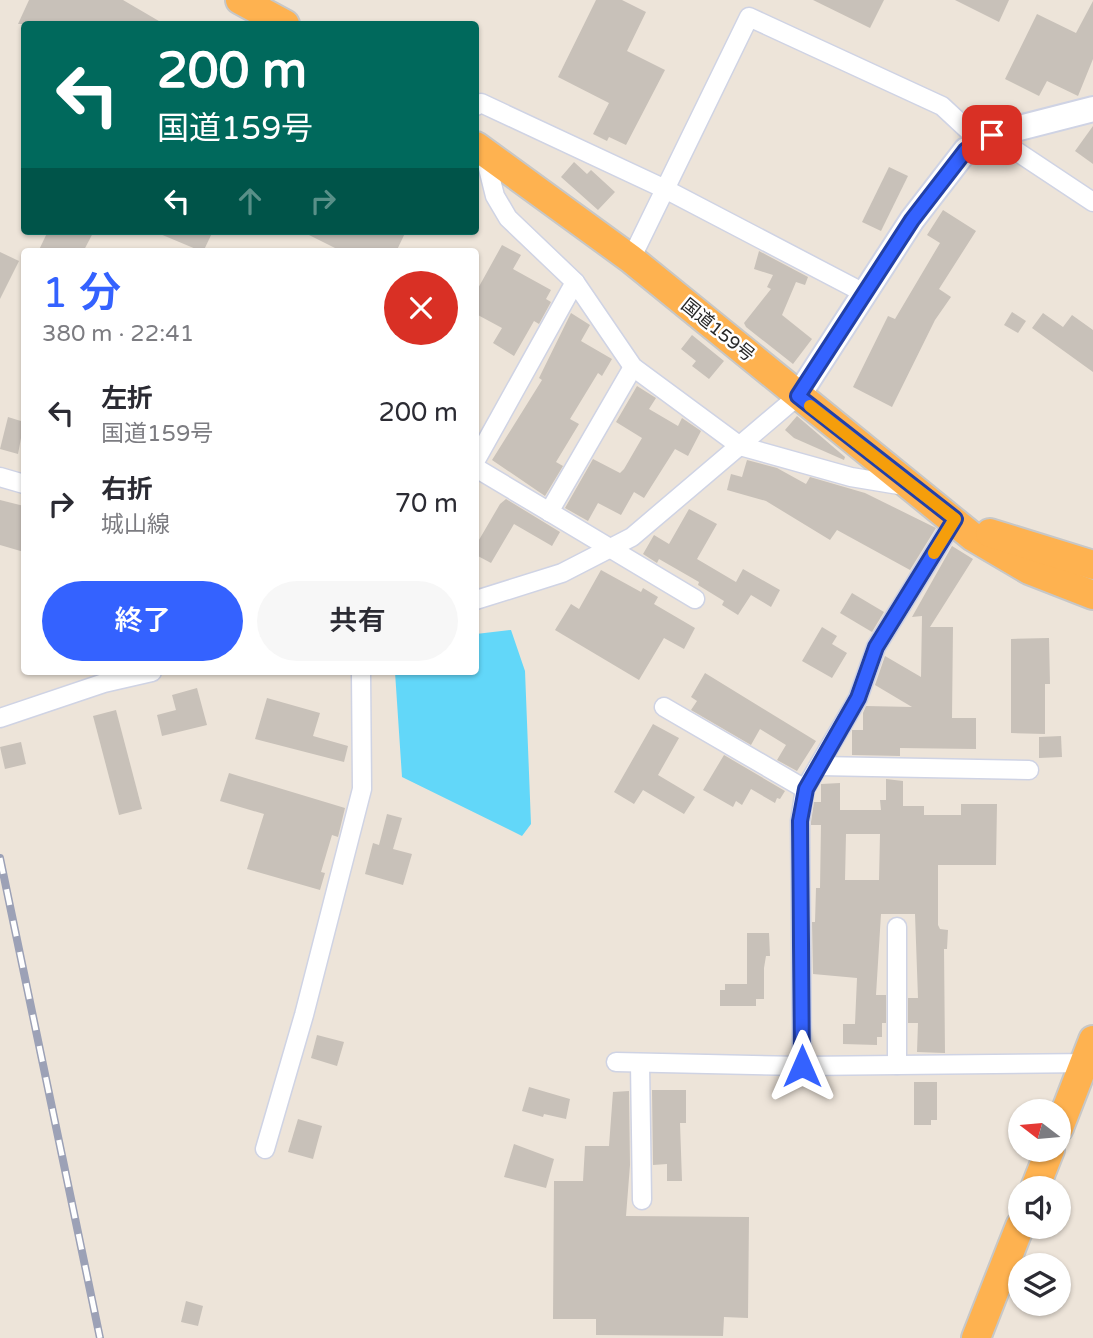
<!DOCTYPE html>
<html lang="ja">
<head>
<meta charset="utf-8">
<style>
  :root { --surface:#fff; --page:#f7f7f7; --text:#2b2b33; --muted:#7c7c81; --accent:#3462ff }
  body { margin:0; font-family:"Varela Round","Noto Sans JP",sans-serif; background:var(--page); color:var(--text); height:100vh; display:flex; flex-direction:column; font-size:26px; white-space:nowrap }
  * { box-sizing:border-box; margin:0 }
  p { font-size:23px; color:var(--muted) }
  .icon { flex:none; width:38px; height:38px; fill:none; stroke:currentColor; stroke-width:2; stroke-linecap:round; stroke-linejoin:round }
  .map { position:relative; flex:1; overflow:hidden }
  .sheet { position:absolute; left:21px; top:248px; width:458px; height:427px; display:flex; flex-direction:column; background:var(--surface); border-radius:7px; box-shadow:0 2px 5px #0004 }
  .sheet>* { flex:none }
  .banner { position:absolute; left:21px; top:21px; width:458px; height:214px; border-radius:7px; box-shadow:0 2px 5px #0004; background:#00695c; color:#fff; overflow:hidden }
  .needle { width:46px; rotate:286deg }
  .tools { position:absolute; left:1008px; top:1099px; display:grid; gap:14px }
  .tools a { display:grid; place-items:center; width:63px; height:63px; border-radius:50%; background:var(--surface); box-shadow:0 2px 5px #0004; font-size:35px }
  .pin { position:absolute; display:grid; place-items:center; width:60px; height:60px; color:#fff; margin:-30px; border-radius:14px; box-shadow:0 4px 10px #0006 }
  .me { position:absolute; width:77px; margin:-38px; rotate:0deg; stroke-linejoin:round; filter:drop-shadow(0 0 5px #0008) }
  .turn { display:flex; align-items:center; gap:24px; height:147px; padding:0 21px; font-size:32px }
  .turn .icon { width:91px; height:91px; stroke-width:2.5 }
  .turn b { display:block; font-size:49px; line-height:60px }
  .lanes { display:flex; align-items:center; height:66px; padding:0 21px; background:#0003; justify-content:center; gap:35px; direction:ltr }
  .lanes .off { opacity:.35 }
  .round { display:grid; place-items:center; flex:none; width:74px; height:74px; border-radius:37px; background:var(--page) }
  .head { display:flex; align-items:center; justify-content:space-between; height:119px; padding:0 21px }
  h1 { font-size:42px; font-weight:600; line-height:52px; color:var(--accent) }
  .button { display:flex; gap:14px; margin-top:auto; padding:14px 21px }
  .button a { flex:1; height:80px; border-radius:42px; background:var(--accent); color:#fff; font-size:28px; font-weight:600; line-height:80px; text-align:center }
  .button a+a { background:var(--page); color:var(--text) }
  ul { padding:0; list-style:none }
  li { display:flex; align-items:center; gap:21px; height:91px; padding:0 21px }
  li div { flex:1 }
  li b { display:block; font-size:26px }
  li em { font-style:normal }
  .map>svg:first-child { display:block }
  .water { fill:#62d7f9 }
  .building { fill:#c8c1b9; fill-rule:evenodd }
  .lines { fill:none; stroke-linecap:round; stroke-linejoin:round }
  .minor-casing { stroke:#cfd3e4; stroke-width:21 }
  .secondary-casing { stroke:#cfd3e4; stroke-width:28 }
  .trunk-casing { stroke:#c7c7c7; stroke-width:32 }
  .minor { stroke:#fff; stroke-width:18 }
  .secondary { stroke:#fff; stroke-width:24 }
  .trunk { stroke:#feb250; stroke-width:28 }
  .rail-casing { stroke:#9ca1b6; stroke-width:8 }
  .rail { stroke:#fff; stroke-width:5; stroke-dasharray:16; stroke-linecap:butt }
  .route-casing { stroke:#2240a6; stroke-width:18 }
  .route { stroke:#3462ff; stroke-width:12 }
  .slow { stroke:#f59e0b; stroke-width:12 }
  .labels { text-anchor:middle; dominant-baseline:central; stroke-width:5; stroke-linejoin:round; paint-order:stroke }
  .street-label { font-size:18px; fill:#292929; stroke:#fff }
</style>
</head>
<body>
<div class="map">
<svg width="1093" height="1338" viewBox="0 0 1093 1338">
  <rect width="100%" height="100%" fill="#ede4d9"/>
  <polygon class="water" points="511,630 525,671 531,824 522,836 402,777 395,672 476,672 476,634"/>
  <g class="building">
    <polygon points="29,0 123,0 164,24 18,24"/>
    <polygon points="596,0 622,0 646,12 627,51 665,70 626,145 609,137 607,141 593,134 609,103 558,77"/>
    <polygon points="813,0 884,0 870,28"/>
    <polygon points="955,0 1009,0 999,22"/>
    <polygon points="1093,1 1093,59 1078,96 1047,81 1039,96 1005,79 1037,14 1076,33"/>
    <polygon points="1093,126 1093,164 1075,151"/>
    <polygon points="574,162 587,174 591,170 615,192 598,210 561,177"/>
    <polygon points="889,167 908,176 881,231 862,222"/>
    <polygon points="943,210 976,231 939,289 951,297 935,320 892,407 853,387 888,316 895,319 940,243 927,235"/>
    <polygon points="48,231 94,231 83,252 38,252"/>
    <polygon points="153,231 213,231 203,252"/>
    <polygon points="301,231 406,231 396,252 343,252"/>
    <polygon points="502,245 521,255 513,269 551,290 546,299 551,302 539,324 534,321 514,356 493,343 502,328 476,314 476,292"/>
    <polygon points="759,251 808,277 805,285 796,282 782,315 812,339 793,364 746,327 744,323 771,289 767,287 773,275 754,269"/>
    <polygon points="0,252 19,261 0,299"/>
    <polygon points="1012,312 1026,321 1018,333 1004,325"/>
    <polygon points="571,313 590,325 581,341 612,359 602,376 598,373 570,419 579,424 556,462 563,466 545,496 492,460 542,380 539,378"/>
    <polygon points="1043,313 1063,327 1072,315 1093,330 1093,372 1032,328"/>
    <polygon points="692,335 724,361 709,379 692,366 696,361 681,349"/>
    <polygon points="637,386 656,398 649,409 678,426 682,418 701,431 688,456 675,449 644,498 634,492 621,515 598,503 588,521 565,508 593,459 620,473 624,469 642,438 616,422"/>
    <polygon points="797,416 845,457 844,460 794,438 785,430"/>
    <polygon points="8,417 24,422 18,454 0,449"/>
    <polygon points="747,460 777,468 806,484 810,477 865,493 936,528 910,570 837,530 830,540 766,501 727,490 731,474 742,477"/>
    <polygon points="506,499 560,532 552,546 514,524 491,563 476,555 476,545 500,504"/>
    <polygon points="0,500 24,506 24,552 0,545"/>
    <polygon points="689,509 717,524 697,559 736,582 743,569 780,590 771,607 751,595 738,615 722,605 724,601 698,585 699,582 659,559 657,563 643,554 654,535 669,544"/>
    <polygon points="952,546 973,559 930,627 953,627 952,718 976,718 976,749 900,748 900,756 852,755 852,730 863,730 863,713 866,706 912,707 875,685 885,656 921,677 922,616 912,617"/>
    <polygon points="601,570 641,592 643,588 658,597 654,604 695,628 684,649 664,638 639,680 555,630 571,604 579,609"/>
    <polygon points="852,593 884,612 872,632 840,613"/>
    <polygon points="822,627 837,636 832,644 847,653 832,678 802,661"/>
    <polygon points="1049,638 1050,684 1045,684 1045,734 1011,733 1011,639"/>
    <polygon points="705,673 816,741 797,771 777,760 786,745 760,729 751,745 691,710 697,701 691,697"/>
    <polygon points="197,688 207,725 162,736 157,715 176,710 172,695"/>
    <polygon points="267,698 320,713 313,736 348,746 344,762 255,739"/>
    <polygon points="116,710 142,809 119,815 93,716"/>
    <polygon points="653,724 679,738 658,775 695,797 684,814 643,790 634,804 614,792"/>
    <polygon points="1061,736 1062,757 1039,758 1039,737"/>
    <polygon points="21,742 26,764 5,769 0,747"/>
    <polygon points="724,755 785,791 780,799 777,798 775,803 751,789 742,805 736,801 733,807 703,790"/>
    <polygon points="229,773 345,808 338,837 332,835 321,872 325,873 320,890 247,869 264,814 220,801"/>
    <path d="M886 779 903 781V806H924V815H961V804H997L996 865H938V925L940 929 948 930 947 949H944L945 1053 917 1052 918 1023H908V998H918L915 914H881L876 995H886V1023H882V1037H877V1045L843 1044V1024H855L857 978 813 974 812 922H815L816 888H820L821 825H811V822L814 802H821V784L840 783V810H881L880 800H886ZM846 834H880L879 880H845Z"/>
    <polygon points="387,814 402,818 393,849 412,854 403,885 365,874 373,843 379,845"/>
    <polygon points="747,933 769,933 770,956 766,956 764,968 764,999 756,999 756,1006 720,1006 720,990 725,990 725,984 747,984"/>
    <polygon points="317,1035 344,1042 337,1066 311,1058"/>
    <polygon points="914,1082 937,1082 937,1120 931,1120 931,1125 914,1125"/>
    <polygon points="529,1087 570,1099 566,1119 544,1114 543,1117 522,1111"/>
    <polygon points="652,1090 686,1090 686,1123 680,1123 682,1181 667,1181 667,1164 653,1165"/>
    <polygon points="629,1091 630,1165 626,1216 749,1217 748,1318 724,1317 723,1336 596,1335 596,1319 553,1319 554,1181 583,1181 585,1146 609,1146 613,1092"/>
    <polygon points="298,1119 322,1126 313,1159 288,1152"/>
    <polygon points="514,1144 554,1159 546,1188 504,1177"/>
    <polygon points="186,1301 203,1306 198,1326 181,1322"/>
  </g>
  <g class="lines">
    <g class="minor-casing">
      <g id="minor">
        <polyline points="476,106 481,103 665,189 864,293"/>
        <polyline points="992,135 1093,202"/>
        <polyline points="484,152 495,196 508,218 575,282 633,367 740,446 851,477 905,486"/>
        <polyline points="631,259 749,17 942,106 985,146"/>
        <polyline points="476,460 575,282"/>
        <polyline points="476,468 695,599"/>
        <polyline points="0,477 24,484"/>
        <polyline points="549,512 633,367"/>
        <polyline points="476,600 562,573 632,537 798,396"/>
        <polyline points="664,707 805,789"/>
        <polyline points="0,718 104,683 152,672"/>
        <polyline points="819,766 1029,770"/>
        <polyline points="897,927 897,1065"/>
        <polyline points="616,1062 802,1066 1093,1063"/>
        <polyline points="640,1063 642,1200"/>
        <polyline points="802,1066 800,821 805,789 858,698 876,647 955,519"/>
        <polyline points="265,1149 304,1015 362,789 361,672"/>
      </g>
    </g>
    <g class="secondary-casing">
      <polyline id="secondary" points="798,396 912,220 966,150 985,146 992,135 1093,109"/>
    </g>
    <g class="trunk-casing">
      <g id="trunk">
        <polyline points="240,0 285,24"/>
        <polyline points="476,146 631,259 973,537 1029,570 1093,595"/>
        <polyline points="990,533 1093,565"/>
        <polyline points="1059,1128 1093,1040"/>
        <polyline points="1035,1188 1050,1150"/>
        <polyline points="976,1338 1020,1226"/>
      </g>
    </g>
    <use href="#minor" class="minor"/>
    <use href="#secondary" class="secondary"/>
    <use href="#trunk" class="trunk"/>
    <g class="rail-casing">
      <polyline id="rail" points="0,858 100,1338"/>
    </g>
    <use href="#rail" class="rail"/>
  </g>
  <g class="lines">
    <g class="route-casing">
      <polyline id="route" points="802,1066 800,821 806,789 858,698 876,647 955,519 798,396 912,220 966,150 985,146 992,135"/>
    </g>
    <use href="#route" class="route"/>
    <polyline class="slow" points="810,406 955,519 934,553"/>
  </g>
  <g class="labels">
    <g class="street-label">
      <text transform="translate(718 330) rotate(39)">国道159号</text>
    </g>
  </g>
</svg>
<div class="tools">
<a><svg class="needle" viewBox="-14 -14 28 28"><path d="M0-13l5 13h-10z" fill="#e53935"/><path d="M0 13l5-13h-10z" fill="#7c7c81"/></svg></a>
<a><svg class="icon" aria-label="sound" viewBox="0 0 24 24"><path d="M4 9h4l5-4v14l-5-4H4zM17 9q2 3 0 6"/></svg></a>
<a><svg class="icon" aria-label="layers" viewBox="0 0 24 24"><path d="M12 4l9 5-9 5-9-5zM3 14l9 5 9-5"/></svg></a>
</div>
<div class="pin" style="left:992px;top:135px;background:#d93025"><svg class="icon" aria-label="arrive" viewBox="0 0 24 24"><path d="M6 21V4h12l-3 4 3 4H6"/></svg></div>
<svg class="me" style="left:802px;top:1066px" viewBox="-20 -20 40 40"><path d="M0-17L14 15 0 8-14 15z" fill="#3462ff" stroke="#fff" stroke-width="4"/></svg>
<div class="banner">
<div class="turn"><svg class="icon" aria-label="left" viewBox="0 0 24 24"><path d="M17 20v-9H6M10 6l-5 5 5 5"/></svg><div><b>200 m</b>国道159号</div></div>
<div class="lanes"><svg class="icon" aria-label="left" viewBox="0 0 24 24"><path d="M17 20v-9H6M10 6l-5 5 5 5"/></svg><svg class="icon off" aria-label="ahead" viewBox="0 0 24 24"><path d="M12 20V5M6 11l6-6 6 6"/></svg><svg class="icon off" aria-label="right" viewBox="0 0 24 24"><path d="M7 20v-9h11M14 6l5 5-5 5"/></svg></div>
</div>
<section class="sheet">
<div class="head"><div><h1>1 分</h1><p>380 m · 22:41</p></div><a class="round" style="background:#d93025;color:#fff"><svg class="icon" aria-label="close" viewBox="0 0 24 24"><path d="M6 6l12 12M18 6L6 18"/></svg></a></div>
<ul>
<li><svg class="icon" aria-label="left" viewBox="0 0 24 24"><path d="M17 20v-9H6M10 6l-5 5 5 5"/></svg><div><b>左折</b><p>国道159号</p></div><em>200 m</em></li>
<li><svg class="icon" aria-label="right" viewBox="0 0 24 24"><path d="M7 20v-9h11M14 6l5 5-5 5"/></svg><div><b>右折</b><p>城山線</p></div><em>70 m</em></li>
</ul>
<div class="button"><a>終了</a><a>共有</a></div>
</section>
</div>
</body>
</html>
